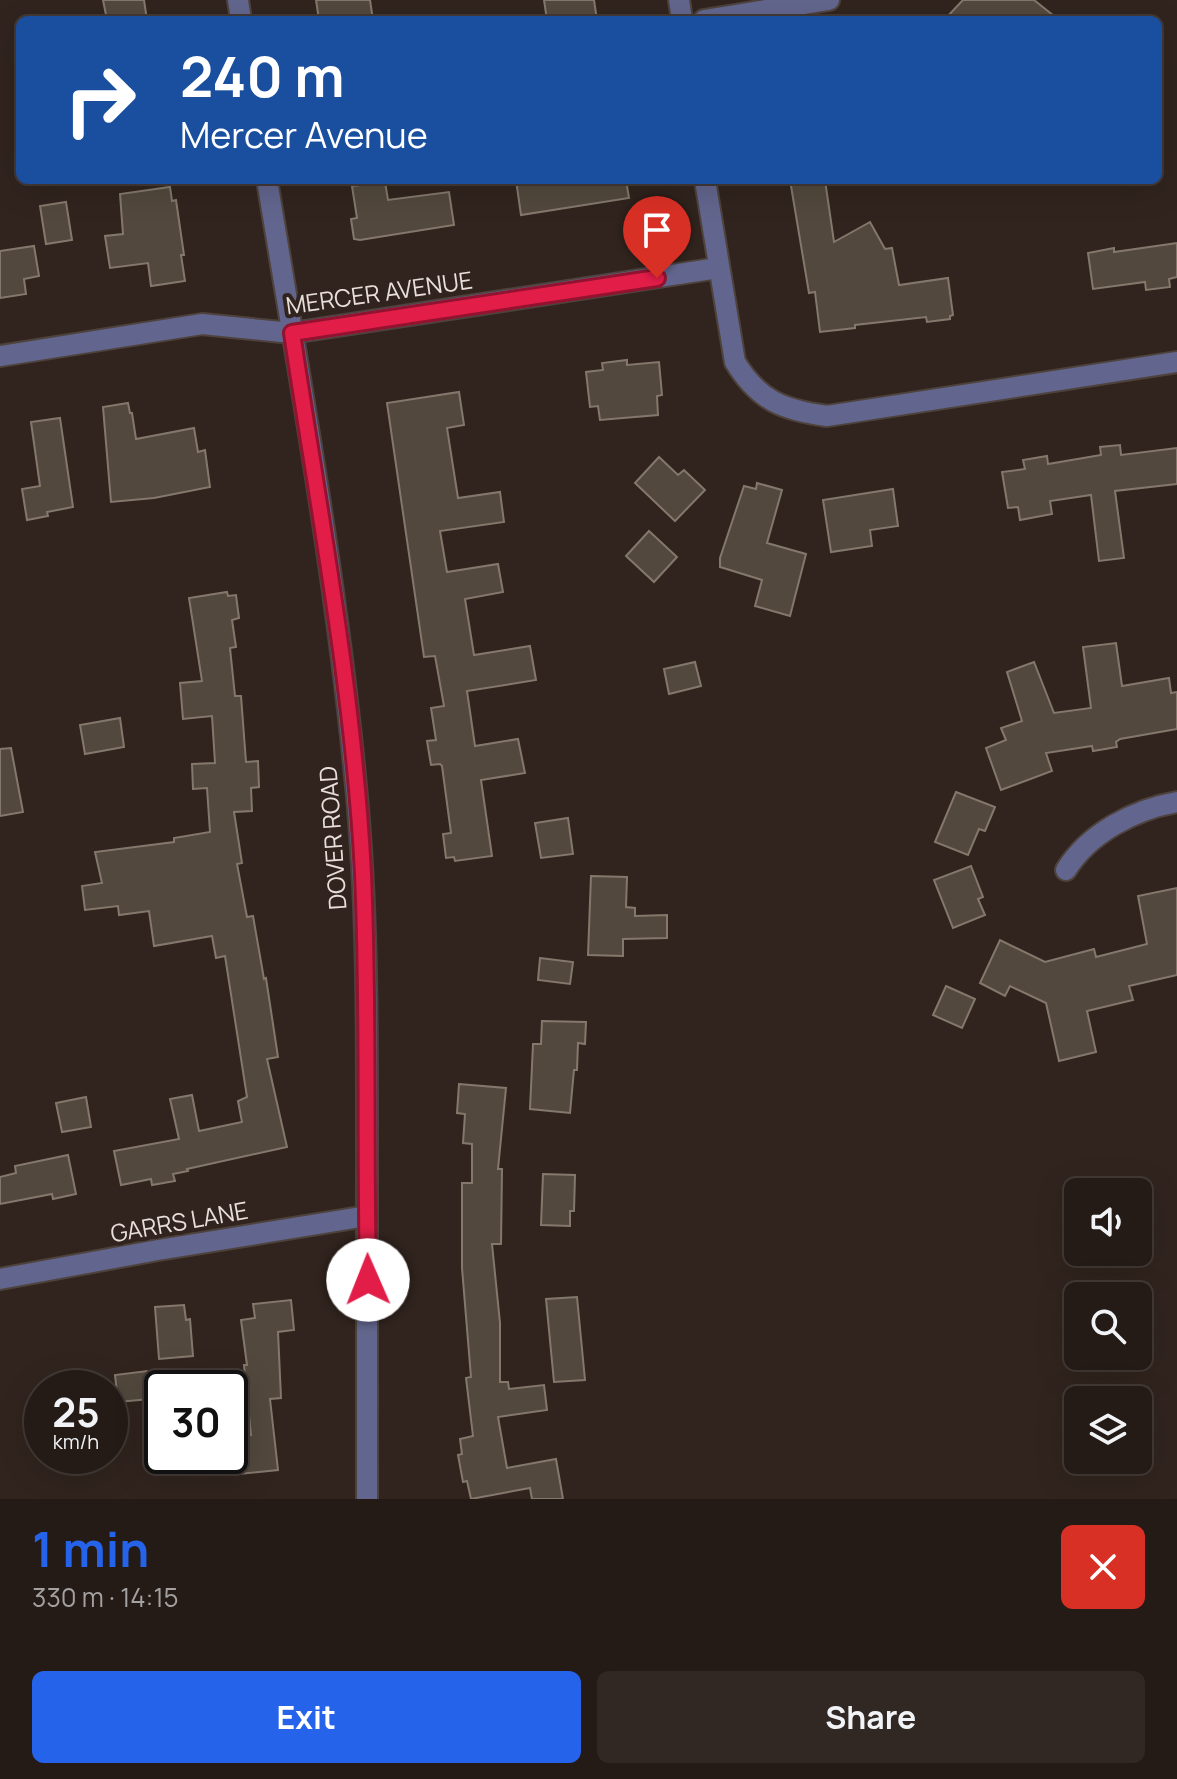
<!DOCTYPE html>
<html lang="en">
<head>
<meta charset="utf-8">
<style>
  :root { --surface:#251b16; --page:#312823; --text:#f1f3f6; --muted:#a3a1a1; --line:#423935; --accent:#2563eb }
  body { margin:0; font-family:Manrope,sans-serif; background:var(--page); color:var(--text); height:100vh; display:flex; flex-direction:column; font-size:30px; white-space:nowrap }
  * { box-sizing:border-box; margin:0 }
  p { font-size:26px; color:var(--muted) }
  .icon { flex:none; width:44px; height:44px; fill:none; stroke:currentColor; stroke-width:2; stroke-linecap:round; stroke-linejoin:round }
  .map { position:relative; height:1499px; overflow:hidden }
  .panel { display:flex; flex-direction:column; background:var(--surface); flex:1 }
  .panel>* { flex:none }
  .banner { position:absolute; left:16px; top:16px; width:1146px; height:168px; border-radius:12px; box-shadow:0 8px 32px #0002,0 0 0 2px var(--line); background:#1a4fa0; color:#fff; overflow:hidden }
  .tools { position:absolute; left:1064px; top:1178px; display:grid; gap:16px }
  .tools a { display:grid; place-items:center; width:88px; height:88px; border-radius:12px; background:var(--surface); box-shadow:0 8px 32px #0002,0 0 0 2px var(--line); font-size:40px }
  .speed { position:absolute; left:24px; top:1370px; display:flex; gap:16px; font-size:40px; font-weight:700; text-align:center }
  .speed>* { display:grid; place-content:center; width:104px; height:104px; border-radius:50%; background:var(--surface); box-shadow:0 8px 32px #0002,0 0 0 2px var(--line); line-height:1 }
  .speed small { font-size:20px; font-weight:400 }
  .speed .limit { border:4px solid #111; border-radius:12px; background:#fff; color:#111 }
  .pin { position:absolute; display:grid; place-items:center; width:68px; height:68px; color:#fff; margin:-82px -34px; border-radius:50% 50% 50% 0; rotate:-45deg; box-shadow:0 0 8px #0007 }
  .pin .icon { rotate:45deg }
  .me { position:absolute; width:88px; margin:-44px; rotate:359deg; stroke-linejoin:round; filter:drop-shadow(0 0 6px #0008) }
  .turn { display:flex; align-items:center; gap:28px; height:168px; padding:0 32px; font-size:36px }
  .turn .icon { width:104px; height:104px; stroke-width:2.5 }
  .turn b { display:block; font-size:56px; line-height:68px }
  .round { display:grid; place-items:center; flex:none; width:84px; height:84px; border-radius:12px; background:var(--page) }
  .overview { display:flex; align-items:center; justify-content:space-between; height:136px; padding:0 32px }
  h1 { font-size:48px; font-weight:700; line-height:60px; color:var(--accent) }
  .cta { display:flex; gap:16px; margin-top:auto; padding:16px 32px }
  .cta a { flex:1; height:92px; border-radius:12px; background:var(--accent); color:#fff; font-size:32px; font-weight:700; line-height:92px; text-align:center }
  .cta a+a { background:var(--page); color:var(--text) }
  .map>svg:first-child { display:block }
  .building { fill:#52483d; stroke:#84786c; stroke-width:2 }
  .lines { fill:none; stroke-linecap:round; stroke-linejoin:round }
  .minor-casing { stroke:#4e423c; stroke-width:24 }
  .minor { stroke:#62658d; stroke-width:20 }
  .route-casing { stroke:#92132f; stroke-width:20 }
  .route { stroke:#e11d48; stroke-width:14 }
  .labels { text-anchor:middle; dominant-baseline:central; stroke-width:8; stroke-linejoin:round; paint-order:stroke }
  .street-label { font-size:24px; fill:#e8dfdb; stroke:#31241e }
</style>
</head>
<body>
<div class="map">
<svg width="1177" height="1499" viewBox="0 0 1177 1499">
  <rect width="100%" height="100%" fill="#31241e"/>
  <g class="building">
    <polygon points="103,0 144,0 147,20 107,20"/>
    <polygon points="316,0 370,0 373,20 319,20"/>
    <polygon points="544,0 594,0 597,20 547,20"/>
    <polygon points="963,0 1034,0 1059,20 944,20"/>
    <polygon points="516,180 626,180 629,198 521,215"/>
    <polygon points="790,180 825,180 834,242 870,222 885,249 892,248 899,285 948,278 953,315 950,316 950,319 927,322 926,317 855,325 855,328 820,332 815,292 809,293"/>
    <polygon points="385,182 388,200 449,192 454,225 360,240 354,239 351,219 357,218 352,186"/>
    <polygon points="170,187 172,201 176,200 184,255 181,255 185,281 151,286 148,263 110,268 105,236 123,234 120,194"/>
    <polygon points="66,202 72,240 46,244 40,206"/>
    <polygon points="1177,243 1177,277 1169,279 1170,287 1146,290 1145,282 1093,289 1088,253 1114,248 1114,252"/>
    <polygon points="34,246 39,276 24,279 26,294 0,298 0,251"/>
    <polygon points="627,360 627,365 659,362 662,395 657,396 658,415 600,420 598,406 590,407 586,372 603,370 602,363"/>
    <polygon points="459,392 464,425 447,428 458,498 500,492 504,522 440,531 447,572 498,564 503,592 465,599 474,655 530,646 536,680 467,691 475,746 518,739 525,773 481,780 492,856 455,861 454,857 446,858 443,834 451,833 442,766 440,764 431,765 427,741 436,740 431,708 444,706 435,656 424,657 387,403"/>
    <polygon points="128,403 130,413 132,413 136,439 194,428 198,452 205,450 210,487 154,498 111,502 103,407"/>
    <polygon points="60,418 73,507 47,512 48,516 27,520 22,489 40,486 31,422"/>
    <polygon points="1120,445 1121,455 1177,448 1177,484 1115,491 1124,558 1099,561 1091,495 1050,501 1052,514 1020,520 1018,507 1008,508 1002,472 1025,469 1023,460 1047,456 1048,464 1101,455 1100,447"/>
    <polygon points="659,457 678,475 684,470 705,490 675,521 635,483"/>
    <polygon points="757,483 782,490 767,543 806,554 790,616 755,606 762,580 720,567 720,558 744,486 756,489"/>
    <polygon points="893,489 898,526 870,530 872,546 831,552 823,500"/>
    <polygon points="649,531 677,557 654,582 626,556"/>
    <polygon points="227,592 228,596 236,595 239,618 232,620 236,647 230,648 235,696 241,696 246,762 258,761 259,787 251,788 252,811 234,812 242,863 237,864 247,917 253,916 264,979 266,978 278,1057 267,1059 287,1147 187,1169 188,1171 173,1174 175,1181 152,1185 151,1179 121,1185 114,1151 179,1139 170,1099 192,1095 199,1131 242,1122 238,1101 247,1097 225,956 216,958 212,936 154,946 149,911 119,915 118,906 85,910 82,886 102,883 95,852 174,842 174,838 210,832 207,788 193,789 192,764 215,763 212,716 183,719 180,683 202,681 189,598"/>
    <polygon points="1116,643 1122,686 1169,678 1171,693 1177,692 1177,729 1120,739 1116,742 1117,747 1093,751 1092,746 1046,753 1052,771 1001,790 986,748 1006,740 1001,728 1022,721 1007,672 1034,662 1054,713 1091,708 1083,647"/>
    <polygon points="695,662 701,686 669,694 664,669"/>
    <polygon points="120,718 124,747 85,754 80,725"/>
    <polygon points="11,748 23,812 0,816 0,749"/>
    <polygon points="956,792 995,807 985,831 979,829 968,855 935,842"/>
    <polygon points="568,818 573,854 541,858 535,823"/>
    <polygon points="971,866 983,897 978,899 985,915 953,928 934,880"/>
    <polygon points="591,876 627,877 626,907 635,908 635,916 667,915 667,938 623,939 623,956 588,955"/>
    <polygon points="1177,888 1177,975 1129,986 1133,1000 1087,1011 1096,1052 1059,1061 1046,1003 1010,986 1005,996 980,983 1000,940 1045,962 1094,949 1096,957 1147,944 1138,896"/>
    <polygon points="540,958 573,962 570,984 538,980"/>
    <polygon points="946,986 975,999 962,1028 933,1015"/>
    <polygon points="542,1021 586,1022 585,1044 578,1043 577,1070 574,1070 570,1113 530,1109 533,1044 541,1044"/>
    <polygon points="459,1084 506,1088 498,1169 502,1169 501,1244 492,1244 500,1323 500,1382 508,1382 509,1389 544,1385 547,1410 498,1417 507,1468 556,1459 563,1499 532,1499 530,1488 471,1499 467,1481 463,1482 458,1455 462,1454 460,1439 473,1436 466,1378 471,1377 462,1268 462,1183 472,1183 472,1144 463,1143 465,1114 457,1113"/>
    <polygon points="86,1097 91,1127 62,1132 56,1103"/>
    <polygon points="68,1155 76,1194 53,1199 52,1194 0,1204 0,1177 16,1173 15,1166"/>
    <polygon points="543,1174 575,1175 574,1211 570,1211 570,1226 541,1225"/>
    <polygon points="577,1297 585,1380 554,1382 546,1299"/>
    <polygon points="291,1300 294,1330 278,1332 281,1398 270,1399 278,1470 230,1475 230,1437 251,1435 244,1365 247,1365 241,1320 255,1318 253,1304"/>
    <polygon points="184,1305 186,1320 190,1319 193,1356 159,1359 155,1307"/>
    <polygon points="147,1371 150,1399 118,1402 115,1375"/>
  </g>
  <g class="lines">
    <g class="minor-casing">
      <g id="minor">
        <polyline points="238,0 241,20"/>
        <polyline points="679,0 682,20"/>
        <polyline points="704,20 829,0"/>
        <path d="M267 180C300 381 337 583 356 786 368 910 367 1035 367 1159 367 1273 368 1386 367 1499"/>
        <path d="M705 180 735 362C759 401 783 410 827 416L1177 362"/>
        <polyline points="0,356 202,324 292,333 718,268"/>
        <path d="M1066 870C1089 833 1135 809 1177 802"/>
        <polyline points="0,1279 158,1250 367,1216"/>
      </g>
    </g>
    <use href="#minor" class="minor"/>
  </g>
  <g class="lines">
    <g class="route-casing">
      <path id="route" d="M368 1280C365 1145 369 1010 363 874 354 693 319 512 292 333L657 278"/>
    </g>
    <use href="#route" class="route"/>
  </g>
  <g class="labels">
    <g class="street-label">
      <text transform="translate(379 292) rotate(-8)">MERCER AVENUE</text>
      <text transform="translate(332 838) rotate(-94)">DOVER ROAD</text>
      <text transform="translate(179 1221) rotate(-10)">GARRS LANE</text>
    </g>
  </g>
</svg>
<div class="tools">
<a><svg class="icon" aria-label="sound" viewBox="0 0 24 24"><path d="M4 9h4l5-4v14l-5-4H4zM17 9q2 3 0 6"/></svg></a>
<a><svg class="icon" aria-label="search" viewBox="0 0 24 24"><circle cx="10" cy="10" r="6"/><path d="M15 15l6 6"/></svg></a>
<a><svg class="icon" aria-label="layers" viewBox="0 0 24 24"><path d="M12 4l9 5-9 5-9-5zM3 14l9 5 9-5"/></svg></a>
</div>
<div class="speed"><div>25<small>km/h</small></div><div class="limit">30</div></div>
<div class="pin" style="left:657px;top:278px;background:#d93025"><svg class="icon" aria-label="arrive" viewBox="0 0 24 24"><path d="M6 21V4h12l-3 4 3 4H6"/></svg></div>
<svg class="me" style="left:368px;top:1280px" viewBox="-20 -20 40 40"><circle r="19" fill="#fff"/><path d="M0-13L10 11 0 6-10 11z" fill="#e11d48"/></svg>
<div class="banner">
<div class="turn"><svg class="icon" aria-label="right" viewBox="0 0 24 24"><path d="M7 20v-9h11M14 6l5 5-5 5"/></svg><div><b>240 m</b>Mercer Avenue</div></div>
</div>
</div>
<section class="panel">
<div class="overview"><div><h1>1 min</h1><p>330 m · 14:15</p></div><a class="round" style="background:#d93025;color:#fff"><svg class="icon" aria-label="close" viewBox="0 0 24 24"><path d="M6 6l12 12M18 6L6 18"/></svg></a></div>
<div class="cta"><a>Exit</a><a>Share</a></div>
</section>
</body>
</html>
